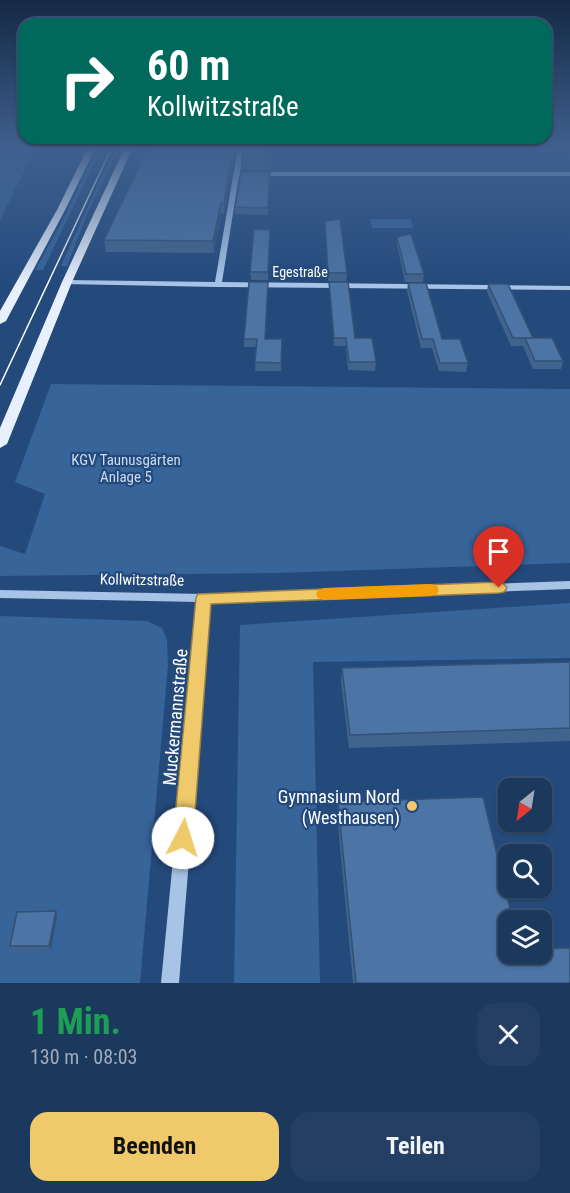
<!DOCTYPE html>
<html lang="de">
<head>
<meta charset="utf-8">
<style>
  :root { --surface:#1b385d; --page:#243f63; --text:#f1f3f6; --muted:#a0acbc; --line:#395272; --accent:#f0c96b }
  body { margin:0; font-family:"Roboto Condensed",sans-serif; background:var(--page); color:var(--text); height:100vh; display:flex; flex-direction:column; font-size:22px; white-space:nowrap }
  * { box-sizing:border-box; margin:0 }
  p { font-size:20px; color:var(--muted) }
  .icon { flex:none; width:33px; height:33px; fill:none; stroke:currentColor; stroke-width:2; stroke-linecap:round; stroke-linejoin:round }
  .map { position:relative; height:983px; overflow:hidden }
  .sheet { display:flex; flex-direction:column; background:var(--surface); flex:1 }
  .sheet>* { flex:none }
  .guide { position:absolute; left:18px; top:18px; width:534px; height:126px; border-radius:18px; box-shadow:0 2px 4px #0004,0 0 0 2px var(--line); background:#00695c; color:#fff; overflow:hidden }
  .needle { width:39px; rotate:210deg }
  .buttons { position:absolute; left:498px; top:778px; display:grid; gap:12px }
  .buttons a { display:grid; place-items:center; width:54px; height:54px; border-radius:12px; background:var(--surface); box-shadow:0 2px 4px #0004,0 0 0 2px var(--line); font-size:30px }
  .pin { position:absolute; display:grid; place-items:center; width:51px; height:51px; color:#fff; margin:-62px -26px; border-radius:50% 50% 50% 0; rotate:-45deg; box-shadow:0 0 6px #0007 }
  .pin .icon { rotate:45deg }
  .me { position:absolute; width:66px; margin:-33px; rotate:5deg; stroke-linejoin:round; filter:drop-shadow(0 0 4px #0008) }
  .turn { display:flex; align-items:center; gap:21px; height:126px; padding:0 30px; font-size:27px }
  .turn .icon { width:78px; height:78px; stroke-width:2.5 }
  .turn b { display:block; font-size:42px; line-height:51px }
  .round { display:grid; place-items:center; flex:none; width:63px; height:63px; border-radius:18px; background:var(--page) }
  .headline { display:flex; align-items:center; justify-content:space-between; height:102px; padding:0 30px }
  h1 { font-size:36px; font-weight:700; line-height:45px; color:#1e9e55 }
  .primary-button { display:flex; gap:12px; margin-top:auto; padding:12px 30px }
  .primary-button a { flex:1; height:69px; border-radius:18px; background:var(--accent); color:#111; font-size:24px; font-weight:700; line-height:69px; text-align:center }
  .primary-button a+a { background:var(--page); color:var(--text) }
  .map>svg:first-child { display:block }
  .green { fill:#376499 }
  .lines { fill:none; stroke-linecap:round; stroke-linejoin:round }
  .minor { fill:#a7c3e5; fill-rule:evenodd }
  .major { fill:#e8f0fd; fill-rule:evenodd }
  .tram { stroke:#fff; stroke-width:1.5 }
  .wall { fill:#41648e }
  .shaded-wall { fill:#355174 }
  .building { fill:#4c74a5; stroke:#355174; stroke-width:1.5 }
  .route { fill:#f0c96b; stroke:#9c8346; stroke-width:1.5 }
  .slow { fill:#f59e0b }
  .poi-dot { fill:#f0c96b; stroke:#244a7c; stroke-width:2 }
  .labels { text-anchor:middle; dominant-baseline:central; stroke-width:4.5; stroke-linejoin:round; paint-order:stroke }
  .far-street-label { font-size:14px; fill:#fff; stroke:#244a7c }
  .park-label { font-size:15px; fill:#caddf4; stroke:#244a7c }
  .street-label { font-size:15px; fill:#fff; stroke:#244a7c }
  .near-street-label { font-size:18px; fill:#fff; stroke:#244a7c }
  .near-poi-label { font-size:18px; fill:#fff; stroke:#244a7c; text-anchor:end }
</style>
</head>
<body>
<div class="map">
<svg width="570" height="983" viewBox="0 0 570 983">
  <rect width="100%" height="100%" fill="#244a7c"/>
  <g class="green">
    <polygon points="0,147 36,147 0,220"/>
    <polygon points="98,147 102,147 43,270 35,270 61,224"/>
    <polygon points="115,147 120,147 88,212 67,266 61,266"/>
    <polygon points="370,219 411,219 413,228 372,228"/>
    <polygon points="51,384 570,389 570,563 278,573 0,576 0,546 25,554 45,494 15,482"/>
    <polygon points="570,603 570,658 313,662 320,983 234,983 240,625"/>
    <polygon points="0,616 147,621 162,628 167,640 168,665 140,983 0,983"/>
  </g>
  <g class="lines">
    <g class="minor">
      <polygon points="238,147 244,147 240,172 570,172 570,176 239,176 222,282 570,286 570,290 218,287 64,284 63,282 67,280 215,282"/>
      <polygon points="570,581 570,589 210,602 179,983 161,983 198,602 0,598 0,590 204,594"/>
    </g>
    <g class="major">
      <polygon points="88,147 96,147 65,210 6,321 0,324 0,311 57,210"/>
      <polygon points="125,147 133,147 72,282 7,444 0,448 0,428 62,282"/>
    </g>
    <polyline class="tram" points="0,385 112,147"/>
  </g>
  <g class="wall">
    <polygon points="147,147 236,147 224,214 221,214 214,253 106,252 104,240 140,165"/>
    <polygon points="272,147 271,170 243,170 242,159"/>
    <polygon points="270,178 268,215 235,214 235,207"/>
    <polygon points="325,221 347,273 346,281 328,281"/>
    <polygon points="270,230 268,280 251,280 250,272"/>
    <polygon points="397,237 424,274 423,282 405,282 397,245"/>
    <polygon points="268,282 265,339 282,339 281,371 255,371 256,347 244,347 244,339"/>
    <polygon points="329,282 355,338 376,362 375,371 348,370 346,346 334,346 329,290"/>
    <polygon points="408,283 442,339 468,363 466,372 439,371 432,348 421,348 407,291"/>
    <polygon points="488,284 533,338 563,361 561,369 533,369 523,346 511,346 487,292"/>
    <polygon points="570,662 570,741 349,748 341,682 342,668"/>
    <polygon points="338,802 508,954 570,983 353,983 337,815"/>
    <polygon points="56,911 57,916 51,950 12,951 10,946"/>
  </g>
  <g class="shaded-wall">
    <polygon points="233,147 236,147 224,214 224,203"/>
    <polygon points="221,203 221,214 214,253 213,241"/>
    <polygon points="56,911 57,916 51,950 49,946"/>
  </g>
  <g class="building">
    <polygon points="147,147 233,147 224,203 221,203 213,241 104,240 140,165"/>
    <polygon points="244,147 271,147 271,159 242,159"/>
    <polygon points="241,172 270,172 268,208 235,207"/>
    <polygon points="340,219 347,273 328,273 325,221"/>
    <polygon points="254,229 270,230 268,272 250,272"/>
    <polygon points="411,234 424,274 406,274 397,237"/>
    <polygon points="249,282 268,282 265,339 282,339 281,363 255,362 257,339 244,339"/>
    <polygon points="329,282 348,282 355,338 372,338 376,362 349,362 346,338 334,338"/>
    <polygon points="408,283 426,283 442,339 460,339 468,363 440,363 433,339 422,339"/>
    <polygon points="488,284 508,284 533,338 513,338"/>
    <polygon points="525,338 552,338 563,361 535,361"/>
    <polygon points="570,662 570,728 350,735 342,668"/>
    <polygon points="483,797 513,921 508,921 508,954 542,954 542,949 570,948 570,983 356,983 338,802"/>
    <polygon points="56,911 49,946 10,946 17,912"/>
  </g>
  <linearGradient id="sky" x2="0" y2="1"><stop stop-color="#142944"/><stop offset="0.52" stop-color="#3f608e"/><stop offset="1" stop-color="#3f608e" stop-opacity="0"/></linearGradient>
  <rect width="570" height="285" fill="url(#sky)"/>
  <polygon class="route" points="499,582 504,584 507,588 504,592 499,593 211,604 193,838 190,845 183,848 176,845 173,838 196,598 198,594"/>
  <polygon class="slow" points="431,584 437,586 439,590 437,594 431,596 324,600 318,598 316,594 318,590 324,588"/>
  <circle class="poi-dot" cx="412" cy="806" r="6"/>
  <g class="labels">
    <g class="far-street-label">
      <text x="300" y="272">Egestraße</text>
    </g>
    <g class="park-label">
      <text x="126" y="460">KGV Taunusgärten<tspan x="126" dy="17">Anlage 5</tspan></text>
    </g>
    <g class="street-label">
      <text transform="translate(142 580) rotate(1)">Kollwitzstraße</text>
    </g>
    <g class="near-street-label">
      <text transform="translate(175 717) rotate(-85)">Muckermannstraße</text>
    </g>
    <g class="near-poi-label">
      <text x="400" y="796">Gymnasium Nord<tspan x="400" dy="21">(Westhausen)</tspan></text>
    </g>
  </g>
</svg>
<div class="buttons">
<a><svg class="needle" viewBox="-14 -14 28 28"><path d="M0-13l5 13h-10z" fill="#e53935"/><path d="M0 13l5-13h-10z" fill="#a0acbc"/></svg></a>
<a><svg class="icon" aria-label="search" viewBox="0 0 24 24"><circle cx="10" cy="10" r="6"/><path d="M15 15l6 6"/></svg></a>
<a><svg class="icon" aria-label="layers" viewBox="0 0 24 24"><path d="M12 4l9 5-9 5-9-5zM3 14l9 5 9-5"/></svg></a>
</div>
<div class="pin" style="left:499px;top:588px;background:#d93025"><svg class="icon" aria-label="arrive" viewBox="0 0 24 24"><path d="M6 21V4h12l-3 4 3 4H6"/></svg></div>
<svg class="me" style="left:183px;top:838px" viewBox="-20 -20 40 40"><circle r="19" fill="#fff"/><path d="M0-13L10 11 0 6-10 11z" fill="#f0c96b"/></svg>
<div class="guide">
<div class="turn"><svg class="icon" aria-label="right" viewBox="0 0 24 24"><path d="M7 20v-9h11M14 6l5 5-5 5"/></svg><div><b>60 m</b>Kollwitzstraße</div></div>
</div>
</div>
<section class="sheet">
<div class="headline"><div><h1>1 Min.</h1><p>130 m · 08:03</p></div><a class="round"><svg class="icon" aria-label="close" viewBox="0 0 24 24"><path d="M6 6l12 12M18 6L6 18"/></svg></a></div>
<div class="primary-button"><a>Beenden</a><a>Teilen</a></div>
</section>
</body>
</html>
